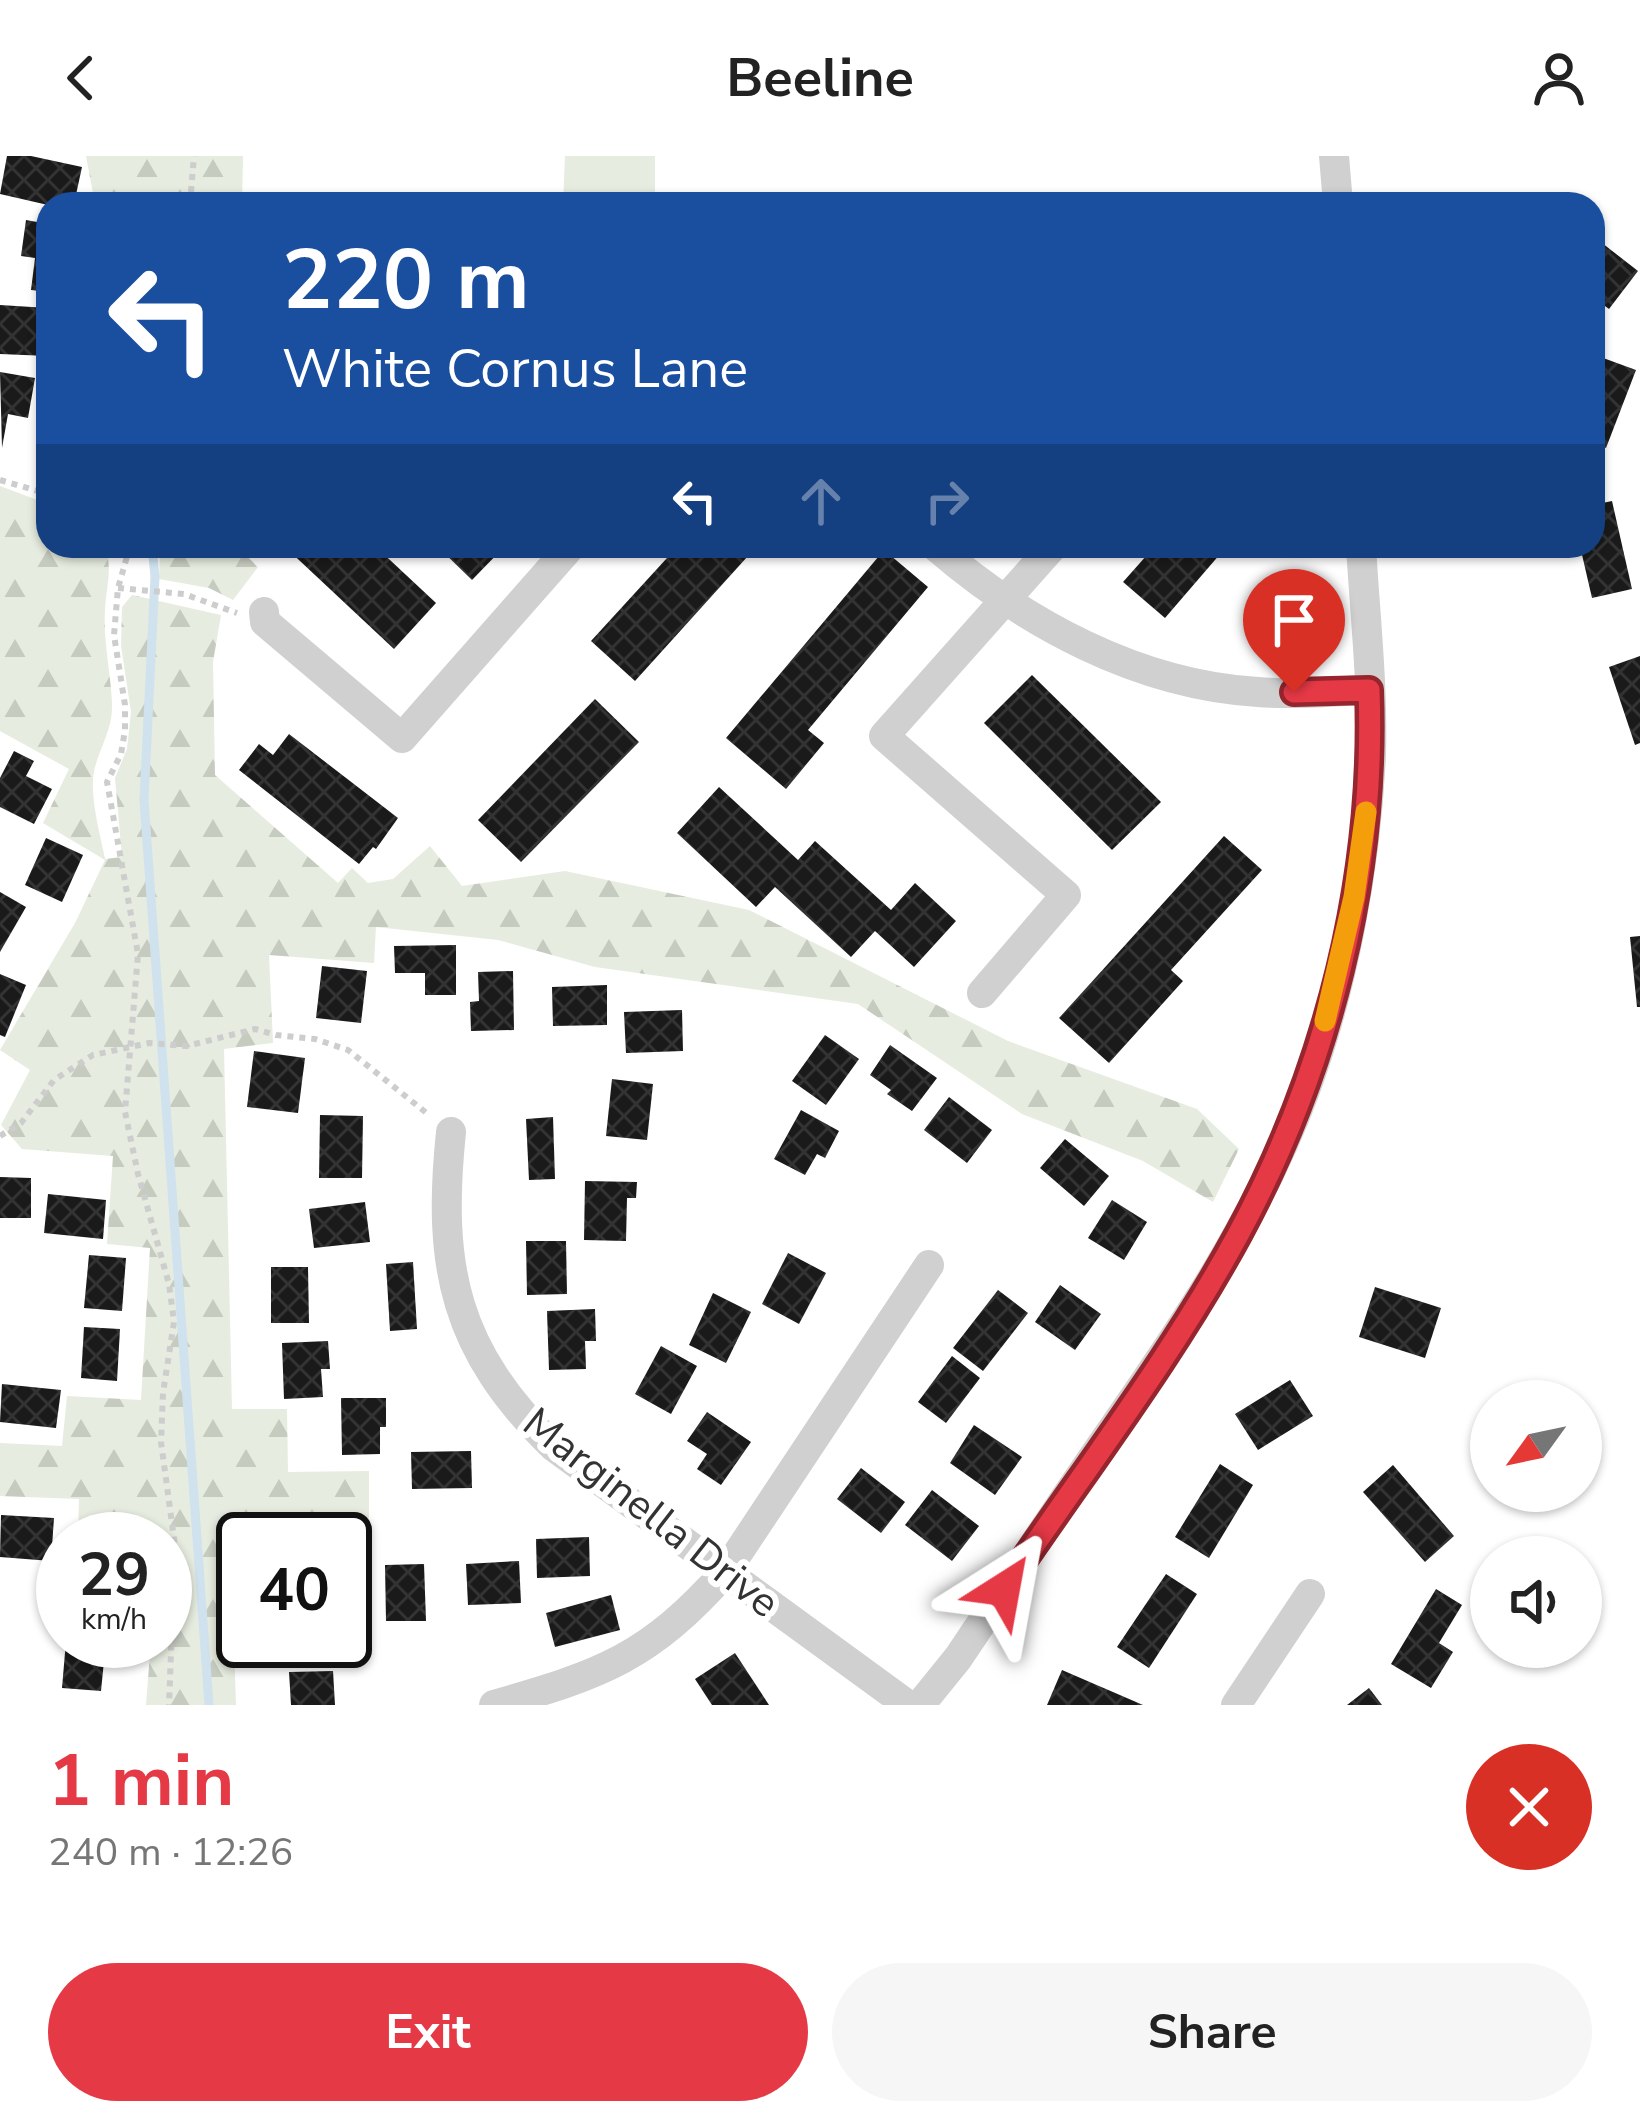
<!DOCTYPE html>
<html lang="en">
<head>
<meta charset="utf-8">
<style>
  :root { --surface:#fff; --page:#f6f6f6; --text:#222; --muted:#767676; --accent:#e63946 }
  body { margin:0; font-family:"Nunito Sans",sans-serif; background:var(--page); color:var(--text); height:100vh; display:flex; flex-direction:column; font-size:45px; white-space:nowrap }
  * { box-sizing:border-box; margin:0 }
  p { font-size:39px; color:var(--muted) }
  .icon { flex:none; width:66px; height:66px; fill:none; stroke:currentColor; stroke-width:2; stroke-linecap:round; stroke-linejoin:round }
  .map { position:relative; height:1549px; overflow:hidden }
  .side { display:flex; flex-direction:column; background:var(--surface); flex:1 }
  .side>* { flex:none }
  .hud { position:absolute; left:36px; top:36px; width:1569px; height:366px; border-radius:36px; box-shadow:0 3px 9px #0004; background:#1a4fa0; color:#fff; overflow:hidden }
  .needle { width:78px; rotate:237deg }
  .buttons { position:absolute; left:1470px; top:1224px; display:grid; gap:24px }
  .buttons a { display:grid; place-items:center; width:132px; height:132px; border-radius:50%; background:var(--surface); box-shadow:0 3px 9px #0004; font-size:60px }
  .speed { position:absolute; left:36px; top:1356px; display:flex; gap:24px; font-size:60px; font-weight:700; text-align:center }
  .speed>* { display:grid; place-content:center; width:156px; height:156px; border-radius:50%; background:var(--surface); box-shadow:0 3px 9px #0004; line-height:1 }
  .speed small { font-size:30px; font-weight:400 }
  .speed .limit { border:6px solid #111; border-radius:18px; background:#fff; color:#111 }
  .pin { position:absolute; display:grid; place-items:center; width:102px; height:102px; color:#fff; margin:-123px -51px; border-radius:50% 50% 50% 0; rotate:-45deg; box-shadow:0 0 12px #0007 }
  .pin .icon { rotate:45deg }
  .me { position:absolute; width:132px; margin:-66px; rotate:34deg; stroke-linejoin:round; filter:drop-shadow(0 0 9px #0008) }
  .turn { display:flex; align-items:center; gap:42px; height:252px; padding:0 48px; font-size:54px }
  .turn .icon { width:156px; height:156px; stroke-width:2.5 }
  .turn b { display:block; font-size:84px; line-height:102px }
  .lanes { display:flex; align-items:center; height:114px; padding:0 48px; background:#0003; justify-content:center; gap:60px; direction:ltr }
  .lanes .off { opacity:.35 }
  .round { display:grid; place-items:center; flex:none; width:126px; height:126px; border-radius:63px; background:var(--page) }
  .head { display:flex; align-items:center; justify-content:space-between; height:204px; padding:0 48px }
  h1 { font-size:72px; font-weight:700; line-height:90px; color:var(--accent) }
  .cta { display:flex; gap:24px; margin-top:auto; padding:24px 48px }
  .cta a { flex:1; height:138px; border-radius:72px; background:var(--accent); color:#fff; font-size:48px; font-weight:700; line-height:138px; text-align:center }
  .cta a+a { background:var(--page); color:var(--text) }
  header { display:flex; justify-content:space-between; align-items:center; height:156px; padding:0 48px; background:var(--surface); font-size:54px; font-weight:700 }
  .map>svg:first-child { display:block }
  .forest { fill:url(#forest-firs) }
  .park { fill:#e6ecdf }
  .lines { fill:none; stroke-linecap:round; stroke-linejoin:round }
  .stream { stroke:#cfe2ee; stroke-width:9 }
  .building { fill:url(#building-cross-hatch) }
  .path { stroke:#cdcdcd; stroke-width:6; stroke-dasharray:6 6; stroke-linecap:butt }
  .minor { stroke:#d0d0d0; stroke-width:30 }
  .route-casing { stroke:#96252e; stroke-width:30 }
  .route { stroke:#e63946; stroke-width:21 }
  .slow { stroke:#f59e0b; stroke-width:21 }
  .labels { text-anchor:middle; dominant-baseline:central; stroke-width:12; stroke-linejoin:round; paint-order:stroke }
  .street-label { font-size:42px; fill:#333; stroke:#fff }
</style>
</head>
<body>
<header><svg class="icon" aria-label="back" viewBox="0 0 24 24"><path d="M15 5l-7 7 7 7"/></svg>Beeline<svg class="icon" aria-label="person" viewBox="0 0 24 24"><circle cx="12" cy="8" r="4"/><path d="M4 21q1-7 8-7t8 7"/></svg></header>
<div class="map">
<svg width="1640" height="1549" viewBox="0 0 1640 1549">
  <defs>
    <pattern id="forest-firs" width="22" height="20" patternUnits="userSpaceOnUse" patternTransform="scale(3)"><rect width="22" height="20" fill="#e6ecdf"/><path d="M5 1l3.5 6h-7zM16 11l3.5 6h-7z" fill="#c6cbc0"/></pattern>
    <pattern id="building-cross-hatch" width="8" height="8" patternUnits="userSpaceOnUse" patternTransform="scale(3)"><rect width="8" height="8" fill="#1a1a1a"/><path d="M0 0l8 8M0 8l8-8" fill="none" stroke="#333"/></pattern>
  </defs>
  <rect width="100%" height="100%" fill="#fff"/>
  <g class="forest">
    <polygon points="86,0 243,0 242,48 95,48"/>
    <path d="M0 330 48 348V390H105C113 413 106 431 105 454 103 486 111 517 112 548 113 572 101 589 95 611 88 637 100 677 105 703L122 701 115 622 127 593 131 556 121 490 122 451 132 439 221 459 213 506 215 619 338 727 352 712 368 727 393 723 430 690 462 730 565 715 749 754 1008 885 1197 953 1239 993 1213 1046 1143 1005 1022 958 858 848 595 811 498 784 376 771 374 807 269 799 273 887 224 893 232 1253H287L288 1316 369 1315V1378L351 1436 345 1435V1383H243V1430H232L236 1549H146L151 1485H165V1383H78L79 1343 0 1340V1287L62 1290 67 1240 141 1244 150 1092 107 1088 113 1000 22 993 1 969 30 914 0 894 75 767 105 704 43 667 69 613 0 575Z"/>
    <polygon points="160,390 236,390 258,411 233,444 209,432 159,423"/>
  </g>
  <polygon class="park" points="565,0 655,0 655,48 563,48"/>
  <g class="lines">
    <polyline class="stream" points="152,390 155,421 144,644 209,1549"/>
  </g>
  <g class="building">
    <polygon points="7,0 31,0 82,11 74,48 48,49 0,38"/>
    <polygon points="26,64 48,68 48,136 31,134 35,102 21,100"/>
    <polygon points="1593,80 1638,115 1609,153 1593,141"/>
    <polygon points="0,149 48,152 48,200 0,198"/>
    <polygon points="1595,199 1636,214 1606,292 1593,287"/>
    <polygon points="0,216 35,222 28,262 8,258 2,292"/>
    <polygon points="1612,345 1632,433 1592,442 1580,390 1593,390 1593,349"/>
    <polygon points="284,390 375,390 436,447 394,493"/>
    <polygon points="437,390 505,390 472,424"/>
    <polygon points="678,390 757,390 635,525 591,485"/>
    <polygon points="1155,390 1227,390 1165,462 1123,426"/>
    <polygon points="884,394 928,431 808,574 824,587 786,633 726,582"/>
    <polygon points="1640,500 1640,587 1635,589 1609,511"/>
    <polygon points="1032,519 1161,646 1112,694 984,567"/>
    <polygon points="595,543 639,586 521,706 478,664"/>
    <polygon points="289,578 398,662 376,693 373,691 359,708 239,614 259,588 273,599"/>
    <polygon points="14,595 34,605 26,620 52,633 34,668 0,651 0,622"/>
    <polygon points="719,631 798,704 815,685 891,754 915,727 956,765 914,811 875,775 851,801 775,731 756,751 677,677"/>
    <polygon points="1224,680 1262,714 1171,814 1183,825 1109,907 1059,862"/>
    <polygon points="46,682 83,699 62,746 25,729"/>
    <polygon points="0,736 26,751 0,796"/>
    <polygon points="1640,780 1640,851 1637,851 1630,781"/>
    <polygon points="456,789 456,839 425,839 425,817 395,817 394,790"/>
    <polygon points="322,810 367,815 361,867 316,862"/>
    <polygon points="513,815 514,874 471,875 470,846 479,845 478,816"/>
    <polygon points="0,818 26,829 5,881 0,879"/>
    <polygon points="607,829 607,869 553,870 552,831"/>
    <polygon points="682,854 683,895 626,897 624,856"/>
    <polygon points="825,879 859,903 826,949 792,925"/>
    <polygon points="890,889 937,922 912,955 887,938 891,934 870,919"/>
    <polygon points="254,895 305,902 298,957 247,951"/>
    <polygon points="612,923 653,928 647,984 606,980"/>
    <polygon points="949,941 992,974 967,1007 924,974"/>
    <polygon points="801,954 839,975 825,1002 817,998 805,1019 774,1003"/>
    <polygon points="320,959 363,960 362,1022 319,1022"/>
    <polygon points="553,961 555,1023 529,1024 526,963"/>
    <polygon points="1065,983 1109,1020 1084,1050 1040,1012"/>
    <polygon points="0,1021 31,1022 31,1062 0,1062"/>
    <polygon points="585,1025 637,1026 636,1042 627,1042 626,1085 584,1084"/>
    <polygon points="48,1038 106,1044 103,1083 44,1077"/>
    <polygon points="1112,1044 1147,1066 1124,1104 1088,1082"/>
    <polygon points="365,1046 370,1086 314,1092 309,1053"/>
    <polygon points="526,1085 566,1085 567,1138 527,1139"/>
    <polygon points="788,1097 826,1117 799,1168 762,1148"/>
    <polygon points="89,1099 126,1102 122,1155 84,1152"/>
    <polygon points="413,1106 417,1173 390,1175 386,1108"/>
    <polygon points="271,1111 308,1111 309,1167 271,1167"/>
    <polygon points="1060,1129 1101,1158 1075,1194 1035,1166"/>
    <polygon points="1375,1131 1441,1152 1425,1202 1359,1181"/>
    <polygon points="998,1134 1028,1157 983,1215 953,1192"/>
    <polygon points="713,1137 751,1156 726,1207 689,1189"/>
    <polygon points="595,1153 596,1185 585,1185 586,1213 549,1214 547,1155"/>
    <polygon points="84,1171 120,1173 117,1225 81,1222"/>
    <polygon points="328,1185 330,1213 321,1213 323,1241 284,1243 282,1187"/>
    <polygon points="661,1190 697,1210 671,1258 635,1238"/>
    <polygon points="952,1200 980,1222 946,1267 918,1246"/>
    <polygon points="1290,1224 1313,1260 1258,1294 1235,1258"/>
    <polygon points="2,1228 61,1234 56,1272 0,1266"/>
    <polygon points="341,1242 386,1242 386,1271 380,1271 380,1298 342,1299"/>
    <polygon points="707,1256 751,1286 721,1329 697,1313 707,1298 687,1285"/>
    <polygon points="974,1269 1022,1301 995,1339 950,1307"/>
    <polygon points="471,1295 472,1332 412,1333 411,1296"/>
    <polygon points="1220,1308 1253,1329 1209,1402 1175,1381"/>
    <polygon points="1393,1309 1454,1380 1425,1406 1363,1336"/>
    <polygon points="861,1312 905,1346 881,1377 837,1343"/>
    <polygon points="932,1334 979,1370 952,1405 905,1369"/>
    <polygon points="1,1359 54,1362 51,1405 0,1401"/>
    <polygon points="589,1381 590,1420 537,1422 536,1383"/>
    <polygon points="519,1405 521,1447 468,1449 466,1408"/>
    <polygon points="424,1408 426,1465 386,1465 385,1409"/>
    <polygon points="1166,1418 1197,1438 1149,1512 1117,1491"/>
    <polygon points="1436,1433 1462,1449 1439,1487 1453,1496 1431,1532 1391,1508"/>
    <polygon points="611,1439 620,1474 555,1491 546,1457"/>
    <polygon points="66,1485 106,1485 101,1535 62,1532"/>
    <rect x="270" y="1485" width="37" height="12"/>
    <polygon points="735,1497 769,1549 712,1549 695,1523"/>
    <polygon points="1062,1514 1143,1549 1047,1549"/>
    <polygon points="333,1515 335,1549 291,1549 289,1516"/>
    <polygon points="1369,1532 1382,1549 1347,1549"/>
  </g>
  <g class="lines">
    <g class="path">
      <polyline points="190,48 194,0"/>
      <polyline points="0,324 48,338"/>
      <polyline points="130,390 118,432 114,479 125,549 125,574 121,598 107,626 138,798 125,956 138,1018 169,1128 174,1166 163,1237 161,1286 175,1390 169,1549"/>
      <polyline points="118,432 184,438 237,457"/>
      <polyline points="0,980 21,967 54,924 93,899 149,887 187,890 255,873 276,879 315,883 348,894 429,959"/>
    </g>
    <g class="minor">
      <polyline points="1334,0 1338,48"/>
      <path d="M935 390C1024 467 1138 529 1258 536 1294 539 1332 535 1369 534"/>
      <polyline points="264,456 265,466 402,582 571,390"/>
      <polyline points="982,837 1066,739 884,580 1053,390"/>
      <path d="M451 976C437 1111 454 1194 554 1291L908 1549"/>
      <path d="M494 1549C602 1518 649 1502 726 1415L929 1109"/>
      <path d="M920 1549 958 1502C1005 1432 1052 1361 1100 1291 1178 1179 1256 1066 1304 937 1343 832 1366 711 1371 599 1373 530 1365 459 1361 390"/>
      <polyline points="1236,1549 1310,1438"/>
    </g>
  </g>
  <g class="lines">
    <g class="route-casing">
      <path id="route" d="M1004 1433C1083 1316 1172 1201 1239 1077 1328 912 1376 721 1369 534L1294 536"/>
    </g>
    <use href="#route" class="route"/>
    <polyline class="slow" points="1325,865 1354,741 1366,656"/>
  </g>
  <g class="labels">
    <g class="street-label">
      <text transform="translate(651 1357) rotate(38)">Marginella Drive</text>
    </g>
  </g>
</svg>
<div class="buttons">
<a><svg class="needle" viewBox="-14 -14 28 28"><path d="M0-13l5 13h-10z" fill="#e53935"/><path d="M0 13l5-13h-10z" fill="#767676"/></svg></a>
<a><svg class="icon" aria-label="sound" viewBox="0 0 24 24"><path d="M4 9h4l5-4v14l-5-4H4zM17 9q2 3 0 6"/></svg></a>
</div>
<div class="speed"><div>29<small>km/h</small></div><div class="limit">40</div></div>
<div class="pin" style="left:1294px;top:536px;background:#d93025"><svg class="icon" aria-label="arrive" viewBox="0 0 24 24"><path d="M6 21V4h12l-3 4 3 4H6"/></svg></div>
<svg class="me" style="left:1004px;top:1433px" viewBox="-20 -20 40 40"><path d="M0-17L14 15 0 8-14 15z" fill="#e63946" stroke="#fff" stroke-width="4"/></svg>
<div class="hud">
<div class="turn"><svg class="icon" aria-label="left" viewBox="0 0 24 24"><path d="M17 20v-9H6M10 6l-5 5 5 5"/></svg><div><b>220 m</b>White Cornus Lane</div></div>
<div class="lanes"><svg class="icon" aria-label="left" viewBox="0 0 24 24"><path d="M17 20v-9H6M10 6l-5 5 5 5"/></svg><svg class="icon off" aria-label="ahead" viewBox="0 0 24 24"><path d="M12 20V5M6 11l6-6 6 6"/></svg><svg class="icon off" aria-label="right" viewBox="0 0 24 24"><path d="M7 20v-9h11M14 6l5 5-5 5"/></svg></div>
</div>
</div>
<section class="side">
<div class="head"><div><h1>1 min</h1><p>240 m · 12:26</p></div><a class="round" style="background:#d93025;color:#fff"><svg class="icon" aria-label="close" viewBox="0 0 24 24"><path d="M6 6l12 12M18 6L6 18"/></svg></a></div>
<div class="cta"><a>Exit</a><a>Share</a></div>
</section>
</body>
</html>
